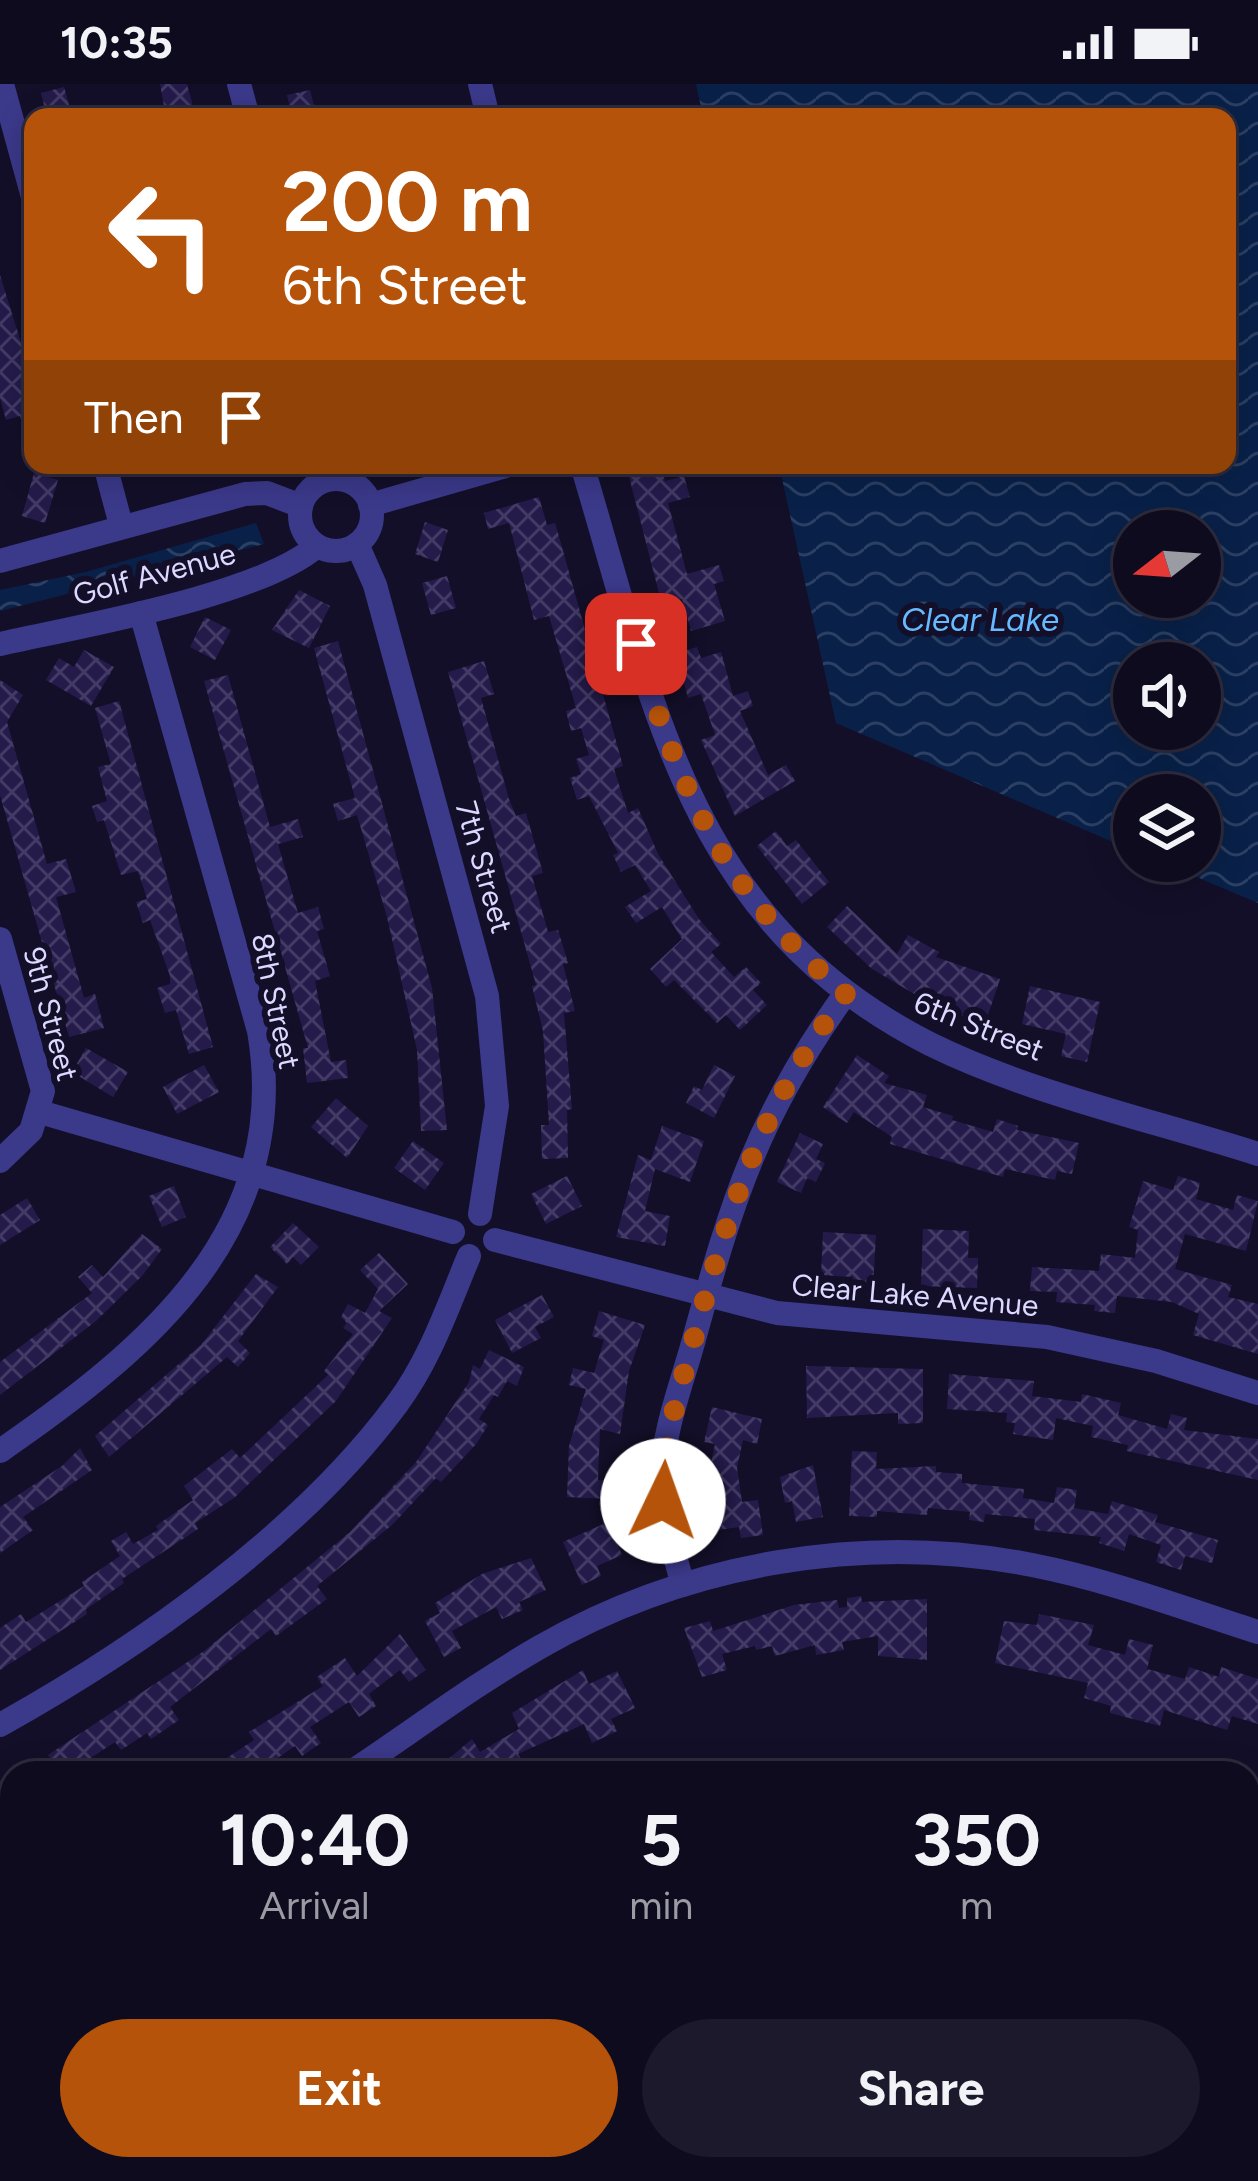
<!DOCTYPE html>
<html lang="en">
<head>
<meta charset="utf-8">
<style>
  :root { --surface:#0e0b1f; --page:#1c192c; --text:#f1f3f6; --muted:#9b9ba4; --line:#2e2b3d; --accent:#b45309 }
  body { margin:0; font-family:Figtree,sans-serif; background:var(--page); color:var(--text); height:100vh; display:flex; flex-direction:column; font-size:45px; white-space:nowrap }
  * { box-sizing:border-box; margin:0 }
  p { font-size:39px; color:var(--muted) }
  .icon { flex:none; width:66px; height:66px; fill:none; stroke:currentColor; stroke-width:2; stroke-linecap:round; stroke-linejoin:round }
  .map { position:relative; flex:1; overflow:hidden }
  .panel { position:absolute; left:0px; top:1677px; width:1260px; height:420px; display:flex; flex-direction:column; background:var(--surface); border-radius:36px 36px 0 0; box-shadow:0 6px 30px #0003,0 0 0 3px var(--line) }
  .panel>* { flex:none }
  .hud { position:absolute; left:24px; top:24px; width:1212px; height:366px; border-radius:24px; box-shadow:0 6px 30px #0003,0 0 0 3px var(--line); background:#b45309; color:#fff; overflow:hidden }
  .needle { width:78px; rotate:253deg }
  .controls { position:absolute; left:1113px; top:426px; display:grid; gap:24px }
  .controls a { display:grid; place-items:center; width:108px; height:108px; border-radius:50%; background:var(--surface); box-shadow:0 6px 30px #0003,0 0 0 3px var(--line); font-size:60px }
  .pin { position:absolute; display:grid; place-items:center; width:102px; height:102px; color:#fff; margin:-51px; border-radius:24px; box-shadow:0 6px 18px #0006 }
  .me { position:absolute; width:132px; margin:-66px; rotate:3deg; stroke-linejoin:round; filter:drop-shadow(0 0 9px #0008) }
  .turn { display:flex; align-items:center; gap:42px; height:252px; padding:0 60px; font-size:54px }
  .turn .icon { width:156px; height:156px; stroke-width:2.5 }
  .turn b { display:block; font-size:84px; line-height:102px }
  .then { display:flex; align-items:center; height:114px; padding:0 60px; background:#0003; gap:24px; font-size:45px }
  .eta { display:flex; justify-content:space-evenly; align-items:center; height:204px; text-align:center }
  .eta b { font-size:72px; font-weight:700; line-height:84px }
  .primary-button { display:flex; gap:24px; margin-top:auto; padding:24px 60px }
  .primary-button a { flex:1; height:138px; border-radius:72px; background:var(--accent); color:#fff; font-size:48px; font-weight:700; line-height:138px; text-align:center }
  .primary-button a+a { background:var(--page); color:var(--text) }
  .status { display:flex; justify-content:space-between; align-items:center; height:84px; padding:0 60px; background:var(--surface); direction:ltr }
  .status svg { height:33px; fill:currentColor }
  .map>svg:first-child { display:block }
  .park { fill:url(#park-crowns) }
  .water { fill:url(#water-waves); fill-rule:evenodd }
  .building { fill:url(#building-cross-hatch) }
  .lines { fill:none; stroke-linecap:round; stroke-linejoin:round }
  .minor { stroke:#3b398a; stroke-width:24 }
  .route { stroke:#b45309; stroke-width:21; stroke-dasharray:0 37.8 }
  .labels { text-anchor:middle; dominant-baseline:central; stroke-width:12; stroke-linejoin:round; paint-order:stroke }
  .street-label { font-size:30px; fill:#dcd8ff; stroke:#130f29 }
  .water-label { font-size:33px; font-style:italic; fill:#66baff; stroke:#130f29 }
</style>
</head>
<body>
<div class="status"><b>10:35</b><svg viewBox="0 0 49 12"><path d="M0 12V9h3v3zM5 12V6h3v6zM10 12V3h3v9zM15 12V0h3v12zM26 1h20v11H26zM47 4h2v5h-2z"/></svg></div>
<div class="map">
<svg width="1258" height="2097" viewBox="0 0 1258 2097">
  <defs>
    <pattern id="park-crowns" width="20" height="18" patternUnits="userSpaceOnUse" patternTransform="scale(3)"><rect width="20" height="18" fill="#123432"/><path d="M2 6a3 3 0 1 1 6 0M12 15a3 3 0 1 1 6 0" fill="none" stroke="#345151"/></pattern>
    <pattern id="water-waves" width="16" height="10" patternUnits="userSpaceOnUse" patternTransform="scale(3)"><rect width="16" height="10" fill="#092149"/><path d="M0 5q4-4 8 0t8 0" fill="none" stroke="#2c4064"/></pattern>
    <pattern id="building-cross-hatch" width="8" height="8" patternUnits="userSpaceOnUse" patternTransform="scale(3)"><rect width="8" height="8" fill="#241b4b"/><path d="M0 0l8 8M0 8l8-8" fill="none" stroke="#433b66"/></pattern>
  </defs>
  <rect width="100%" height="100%" fill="#130f29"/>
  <g class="park">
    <polygon points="1248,1946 1258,1948 1258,2044 1248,2041"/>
    <polygon points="419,2085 580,2085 563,2097 400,2097"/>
  </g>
  <g class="water">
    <path d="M696 0H1258V819L1159 777H1200V711H1134V767L836 639 779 381H1227V33H703ZM1134 447H1200V513H1134ZM1200 579V645H1134V579Z"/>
    <polygon points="256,439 264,460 0,527 0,506 86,488"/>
    <polygon points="1248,1772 1258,1775 1258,1948 1248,1946"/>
    <polygon points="125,2085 419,2085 400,2097 108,2097"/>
  </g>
  <g class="building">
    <polygon points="160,0 187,0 196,33 166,33"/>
    <polygon points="64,3 72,31 47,33 41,9"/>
    <polygon points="310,6 317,33 292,33 287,11"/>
    <polygon points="0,191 33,297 33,363 28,363 20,332 6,336 0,314"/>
    <polygon points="626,381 661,381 665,397 684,392 690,413 668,419 687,490 719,481 724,497 714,500 725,537 691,547 682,515 662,521"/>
    <polygon points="34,389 58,396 45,439 22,432"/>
    <polygon points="539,413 547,441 555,439 560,456 623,682 614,685 628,729 638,724 658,770 699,835 721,860 711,868 734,893 746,883 761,899 753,906 767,921 740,946 726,931 717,939 674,896 666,903 650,885 682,855 662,823 636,839 625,823 651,807 635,781 621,788 613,771 618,769 589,712 577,716 570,694 581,690 576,675 589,671 581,644 571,647 566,627 576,624 549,532 534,536 509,439 488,445 484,429"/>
    <polygon points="425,438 448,446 438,478 415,470"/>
    <polygon points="447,492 456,524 431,531 422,499"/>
    <polygon points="299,506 330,522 309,564 272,546"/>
    <polygon points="205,533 231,546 215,576 190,563"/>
    <polygon points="338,557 432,904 447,1046 421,1047 417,966 387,833 357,731 338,737 333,720 355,714 314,564"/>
    <polygon points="697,563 701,574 721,568 733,612 748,607 753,622 740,627 768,691 786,681 795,697 735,732 701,656 715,651 701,610 688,614 676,569"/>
    <polygon points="84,566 114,583 91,622 46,596 59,574 74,583"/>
    <polygon points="484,577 494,610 481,614 509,715 516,732 526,729 543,789 532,792 548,848 558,846 568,879 563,880 575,927 564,929 572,1025 567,1026 568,1074 542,1075 541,1041 549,1041 543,947 532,902 536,901 448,588"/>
    <polygon points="228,591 270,743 298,735 303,753 278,760 298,829 318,823 324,845 317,847 330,892 315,897 331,978 346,976 348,994 307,999 303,964 308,964 204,597"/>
    <polygon points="0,596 23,611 7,638 47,780 66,775 76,808 56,813 84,914 95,910 104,944 69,953 0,711"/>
    <polygon points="119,617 213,963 189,970 176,926 165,929 157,904 170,900 170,892 150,836 143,839 136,818 147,815 138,787 121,791 104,736 97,738 92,722 107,717 98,683 111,680 95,624"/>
    <polygon points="776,747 787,762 796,756 829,798 802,820 757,762"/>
    <polygon points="847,822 897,870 908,851 939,868 936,873 1000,895 985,940 938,924 872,885 827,843"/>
    <polygon points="1030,902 1100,918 1087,978 1061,972 1066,950 1022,940"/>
    <polygon points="86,964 128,988 113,1013 72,988"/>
    <polygon points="857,971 889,992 884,999 927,1011 923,1023 953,1032 952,1036 993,1048 997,1035 1018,1042 1017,1046 1079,1059 1072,1090 1057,1087 1055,1096 1005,1085 1003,1093 890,1060 892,1053 854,1028 847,1039 823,1023"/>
    <polygon points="204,981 219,1008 177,1030 163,1003"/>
    <polygon points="714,981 735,992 714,1034 686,1019 694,1002 702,1006"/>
    <polygon points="336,1014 368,1042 347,1074 311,1043"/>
    <polygon points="662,1042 704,1057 690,1098 655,1085 645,1127 670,1132 665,1162 616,1153 638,1071 651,1076"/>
    <polygon points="800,1049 823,1060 816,1075 825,1079 816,1098 807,1094 801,1109 777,1098"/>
    <polygon points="413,1057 444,1079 425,1106 394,1084"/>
    <polygon points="567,1092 582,1122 546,1140 531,1110"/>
    <polygon points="1178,1092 1200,1099 1196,1115 1233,1126 1237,1111 1258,1117 1246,1167 1185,1150 1175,1185 1232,1201 1228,1213 1258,1220 1258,1270 1193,1251 1199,1230 1172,1218 1117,1212 1115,1229 1094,1227 1095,1221 1056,1218 1057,1208 1030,1207 1032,1183 1099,1187 1101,1170 1135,1174 1138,1146 1129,1143 1143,1097 1173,1106"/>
    <polygon points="174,1102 186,1133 162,1143 149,1112"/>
    <polygon points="27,1114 40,1136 0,1161 0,1131"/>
    <polygon points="293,1139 319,1163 301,1181 293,1173 287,1180 270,1163"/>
    <polygon points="923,1145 969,1147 968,1174 978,1174 977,1204 921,1202"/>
    <polygon points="823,1148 876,1151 873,1203 852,1202 853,1193 821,1191"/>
    <polygon points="142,1150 162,1165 142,1192 96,1237 0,1311 0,1278 92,1209 78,1193 92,1181 103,1193"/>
    <polygon points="379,1169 408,1200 379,1227 392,1234 336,1317 234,1414 195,1439 198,1445 122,1495 124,1499 85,1526 87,1530 0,1586 0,1544 21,1530 26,1538 84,1502 82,1498 120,1472 111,1457 126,1448 133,1460 158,1446 156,1442 193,1416 184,1402 232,1365 240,1374 328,1291 324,1287 353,1250 343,1244 347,1239 341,1233 348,1220 365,1229 378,1205 360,1186"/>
    <polygon points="256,1190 278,1203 238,1257 250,1269 238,1283 227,1273 109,1373 95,1352 201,1261"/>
    <polygon points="542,1211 554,1233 535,1243 541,1254 512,1269 495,1236"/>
    <polygon points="599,1227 645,1241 629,1287 620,1350 600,1345 598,1396 610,1397 609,1415 567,1413 569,1362 586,1305 569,1301 573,1284 594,1289 604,1256 592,1252"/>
    <polygon points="489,1266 524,1283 517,1302 507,1297 498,1313 494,1311 479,1335 488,1341 477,1359 441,1398 436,1394 392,1441 317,1502 327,1515 276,1552 271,1545 170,1623 179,1636 151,1655 147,1649 121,1666 115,1658 83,1679 90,1689 19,1689 51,1675 48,1671 204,1567 350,1448 416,1378 469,1298 473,1281 480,1285"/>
    <polygon points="806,1282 923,1285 923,1339 898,1340 898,1329 807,1334"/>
    <polygon points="949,1290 1034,1297 1032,1312 1081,1318 1082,1310 1121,1319 1118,1331 1167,1345 1171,1330 1187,1334 1184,1346 1258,1355 1258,1396 1127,1367 1128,1361 1091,1353 1093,1342 1056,1334 1053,1356 1013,1350 1015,1339 1006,1338 1007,1329 947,1325"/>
    <polygon points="712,1323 762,1335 757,1360 743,1356 737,1384 742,1418 758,1416 763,1451 741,1454 739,1443 704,1448 695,1394 708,1392 715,1360 704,1358"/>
    <polygon points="80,1364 92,1386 23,1433 33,1446 0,1469 0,1423 62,1382"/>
    <polygon points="852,1367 877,1368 876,1385 936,1382 936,1388 962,1390 962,1399 1024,1405 1023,1414 1054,1419 1057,1403 1077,1406 1074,1424 1108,1430 1112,1417 1158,1431 1155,1438 1218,1456 1212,1479 1185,1472 1181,1486 1156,1478 1161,1461 1129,1450 1124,1467 1099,1459 1101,1453 1034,1446 1035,1435 985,1430 984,1438 969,1436 970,1428 928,1424 927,1431 877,1427 877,1433 849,1432"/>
    <polygon points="813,1381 823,1433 796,1438 792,1417 785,1419 780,1393"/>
    <polygon points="608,1438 622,1471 597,1482 601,1492 582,1501 563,1458"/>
    <polygon points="531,1474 546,1506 519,1518 523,1526 502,1535 496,1523 452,1547 461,1564 444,1573 425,1537 440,1529 435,1519 482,1490"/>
    <polygon points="861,1512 862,1518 927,1515 927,1576 878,1572 878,1552 842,1558 844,1566 816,1571 815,1561 775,1572 772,1562 756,1566 755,1562 722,1570 727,1586 702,1593 684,1544 710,1537 713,1547 794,1521 837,1516 839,1524 847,1523 847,1514"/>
    <polygon points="1039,1530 1094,1541 1088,1561 1125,1571 1129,1555 1153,1561 1147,1585 1185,1595 1189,1583 1219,1593 1221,1583 1258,1595 1258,1640 1232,1632 1227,1646 1164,1626 1160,1642 1110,1629 1111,1622 1084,1614 1088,1599 995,1579 1004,1537 1037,1541"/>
    <polygon points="400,1550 426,1586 409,1598 400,1586 369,1610 376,1622 359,1633 349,1618 310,1643 321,1659 302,1672 295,1662 256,1689 204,1689 254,1656 249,1648 323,1602 317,1593 345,1574 357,1592"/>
    <polygon points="583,1586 589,1600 617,1587 635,1624 611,1635 617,1647 592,1659 584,1640 518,1670 529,1689 432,1689 472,1655 480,1668 519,1645 512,1629"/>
  </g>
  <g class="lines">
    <g class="minor">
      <polyline points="2,0 33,113"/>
      <polyline points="239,0 248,33"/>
      <polyline points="480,0 488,33"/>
      <polyline points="105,381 121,441"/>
      <path d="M582 381C654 618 686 836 930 960 1029 1009 1152 1036 1258 1070"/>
      <circle cx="336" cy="431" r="36"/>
      <polyline points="370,421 509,381"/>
      <polyline points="357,460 375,501 487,912 497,1022 480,1130"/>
      <polyline points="0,477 245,410 267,409 301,422"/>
      <path d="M0 560C80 542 258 512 317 462"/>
      <polyline points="0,855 43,1007 31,1047 0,1077"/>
      <polyline points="40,1028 453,1148"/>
      <polyline points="495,1156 777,1229 1047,1253 1156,1277 1258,1309"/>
      <path d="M0 1367C148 1265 293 1145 259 947L141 529"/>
      <path d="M683 1501C673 1465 662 1431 662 1393 663 1348 681 1302 693 1259 732 1116 758 1031 846 909"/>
      <path d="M0 1641C140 1563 301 1450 397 1320 430 1276 448 1222 469 1172"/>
      <path d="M350 1689C413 1647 474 1601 540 1563 686 1479 866 1448 1032 1481 1109 1496 1183 1524 1258 1548"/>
      <polyline points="0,1902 12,1896"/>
      <polyline points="1248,2068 1258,2071"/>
      <polyline points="629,2097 646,2085"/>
      <polyline points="1075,2097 1079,2085"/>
      <polyline points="1147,2097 1151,2085"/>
    </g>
  </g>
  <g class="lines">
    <path class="route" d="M636 560C680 707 725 810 846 909 759 1029 733 1113 694 1254 679 1308 662 1360 663 1417"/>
  </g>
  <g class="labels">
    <g class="street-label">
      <text transform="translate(154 490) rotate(-15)">Golf Avenue</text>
      <text transform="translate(484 783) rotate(74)">7th Street</text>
      <text transform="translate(276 917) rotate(78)">8th Street</text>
      <text transform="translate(51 930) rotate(75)">9th Street</text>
      <text transform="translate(979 942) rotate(22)">6th Street</text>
      <text transform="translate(915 1211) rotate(5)">Clear Lake Avenue</text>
    </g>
    <g class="water-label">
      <text x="980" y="535">Clear Lake</text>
    </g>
  </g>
</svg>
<div class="controls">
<a><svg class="needle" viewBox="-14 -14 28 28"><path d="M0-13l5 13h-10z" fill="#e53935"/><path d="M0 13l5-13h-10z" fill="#9b9ba4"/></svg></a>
<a><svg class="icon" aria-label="sound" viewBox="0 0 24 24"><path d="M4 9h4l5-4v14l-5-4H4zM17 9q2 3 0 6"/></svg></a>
<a><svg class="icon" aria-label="layers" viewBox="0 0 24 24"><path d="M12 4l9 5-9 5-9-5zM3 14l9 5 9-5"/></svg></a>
</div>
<div class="pin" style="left:636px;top:560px;background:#d93025"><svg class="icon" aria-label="arrive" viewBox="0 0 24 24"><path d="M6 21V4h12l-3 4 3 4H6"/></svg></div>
<svg class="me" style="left:663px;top:1417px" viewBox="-20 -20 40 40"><circle r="19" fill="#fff"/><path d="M0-13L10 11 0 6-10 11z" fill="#b45309"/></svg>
<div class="hud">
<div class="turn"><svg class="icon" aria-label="left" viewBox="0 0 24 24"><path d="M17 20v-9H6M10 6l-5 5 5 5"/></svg><div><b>200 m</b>6th Street</div></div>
<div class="then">Then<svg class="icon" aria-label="arrive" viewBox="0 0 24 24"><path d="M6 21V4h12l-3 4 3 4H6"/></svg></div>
</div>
<section class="panel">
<div class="eta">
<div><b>10:40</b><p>Arrival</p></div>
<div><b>5</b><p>min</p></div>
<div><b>350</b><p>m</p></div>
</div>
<div class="primary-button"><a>Exit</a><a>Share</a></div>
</section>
</div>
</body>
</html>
